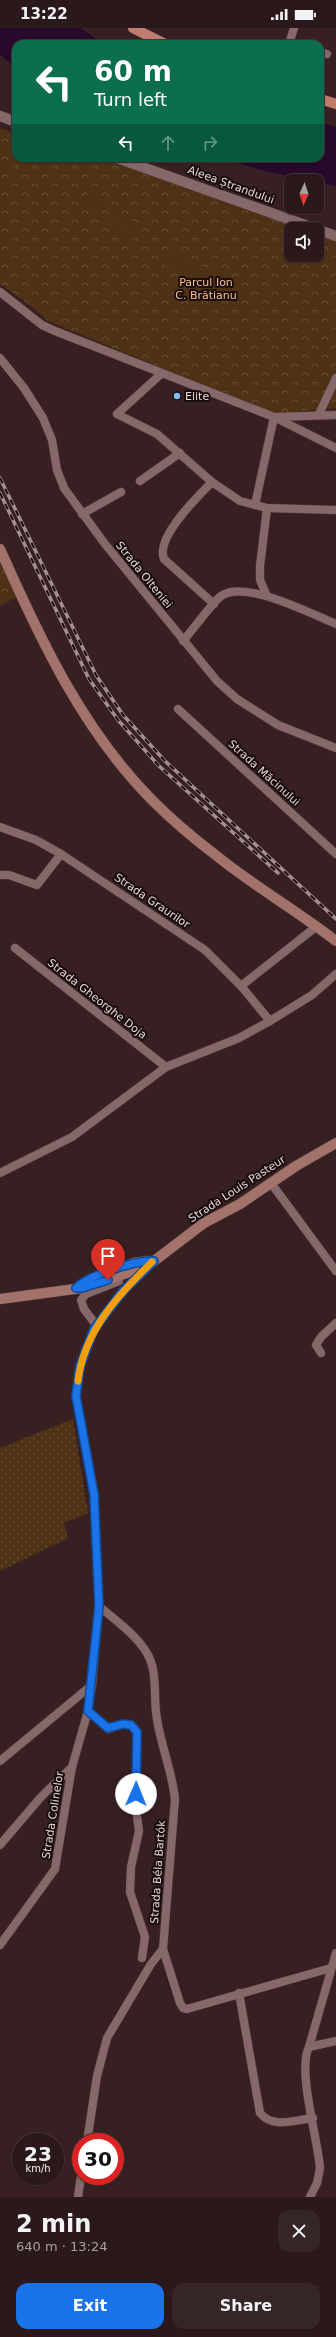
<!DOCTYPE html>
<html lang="en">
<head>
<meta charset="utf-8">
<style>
  :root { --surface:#2a181a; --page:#362527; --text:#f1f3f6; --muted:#a5a0a2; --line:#463739; --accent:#1a73e8 }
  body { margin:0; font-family:"DejaVu Sans",sans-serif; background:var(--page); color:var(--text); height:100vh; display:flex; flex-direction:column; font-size:15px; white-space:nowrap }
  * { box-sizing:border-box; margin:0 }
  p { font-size:13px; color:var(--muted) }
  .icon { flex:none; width:22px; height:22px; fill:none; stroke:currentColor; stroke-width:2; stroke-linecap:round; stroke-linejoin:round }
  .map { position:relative; height:2169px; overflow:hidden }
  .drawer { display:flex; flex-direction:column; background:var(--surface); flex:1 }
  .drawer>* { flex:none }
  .guide { position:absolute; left:12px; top:12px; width:312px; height:122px; border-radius:12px; box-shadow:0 1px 3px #0004,0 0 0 1px var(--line); background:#0b6e4f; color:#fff; overflow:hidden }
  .needle { width:26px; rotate:183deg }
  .controls { position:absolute; left:284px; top:146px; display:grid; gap:8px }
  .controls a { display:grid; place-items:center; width:40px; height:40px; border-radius:8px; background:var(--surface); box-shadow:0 1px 3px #0004,0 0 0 1px var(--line); font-size:20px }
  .speed { position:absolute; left:12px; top:2105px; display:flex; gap:8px; font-size:20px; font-weight:700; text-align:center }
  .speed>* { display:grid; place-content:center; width:52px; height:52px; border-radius:50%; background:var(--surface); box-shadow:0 1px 3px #0004,0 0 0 1px var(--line); line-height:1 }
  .speed small { font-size:10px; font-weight:400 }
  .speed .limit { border:6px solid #d22; background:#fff; color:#111 }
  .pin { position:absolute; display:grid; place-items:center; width:34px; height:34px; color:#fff; margin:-41px -17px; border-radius:50% 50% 50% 0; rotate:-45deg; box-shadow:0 0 4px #0007 }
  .pin .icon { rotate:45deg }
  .me { position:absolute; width:44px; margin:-22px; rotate:1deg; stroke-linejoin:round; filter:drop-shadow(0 0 3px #0008) }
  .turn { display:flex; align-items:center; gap:14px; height:84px; padding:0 16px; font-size:18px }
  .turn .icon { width:52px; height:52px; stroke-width:2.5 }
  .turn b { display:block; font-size:28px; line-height:34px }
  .lanes { display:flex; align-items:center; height:38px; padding:0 16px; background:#0003; justify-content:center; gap:20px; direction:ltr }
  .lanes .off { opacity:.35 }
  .round { display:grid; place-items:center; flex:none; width:42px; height:42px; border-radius:12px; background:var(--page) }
  .overview { display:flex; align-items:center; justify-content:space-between; height:68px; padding:0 16px }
  h1 { font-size:24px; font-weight:600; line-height:30px }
  .button { display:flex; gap:8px; margin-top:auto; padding:8px 16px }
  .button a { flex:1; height:46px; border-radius:12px; background:var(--accent); color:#fff; font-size:16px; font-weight:600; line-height:46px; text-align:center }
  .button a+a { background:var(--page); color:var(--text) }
  .status { display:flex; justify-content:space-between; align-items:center; height:28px; padding:0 20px; background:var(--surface); direction:ltr }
  .status svg { height:11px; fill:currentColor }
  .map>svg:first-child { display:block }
  .grass { fill:url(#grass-dots) }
  .park { fill:url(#park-crowns) }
  .garden { fill:#4f3215 }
  .water { fill:#27092b }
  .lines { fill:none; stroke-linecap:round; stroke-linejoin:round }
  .minor-casing { stroke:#533e41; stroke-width:9 }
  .tertiary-casing { stroke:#533e41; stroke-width:11 }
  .secondary-casing { stroke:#533e41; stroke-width:11 }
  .primary-casing { stroke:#533e41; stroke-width:11 }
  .minor { stroke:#86686b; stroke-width:8 }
  .tertiary { stroke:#86686b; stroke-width:10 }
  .secondary { stroke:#a3726b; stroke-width:10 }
  .primary { stroke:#c07c6c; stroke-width:10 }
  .rail-casing { stroke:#a48f91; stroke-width:3.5 }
  .rail { stroke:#180d0e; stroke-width:2; stroke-dasharray:6; stroke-linecap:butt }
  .route-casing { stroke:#114b97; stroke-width:10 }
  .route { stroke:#1a73e8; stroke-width:7 }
  .slow { stroke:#f59e0b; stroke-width:7 }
  .poi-dot { fill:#7ebdf9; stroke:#180d0e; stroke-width:1.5 }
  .labels { text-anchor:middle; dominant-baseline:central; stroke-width:4; stroke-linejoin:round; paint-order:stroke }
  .street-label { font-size:11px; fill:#e8d6d7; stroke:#180d0e }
  .park-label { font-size:11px; fill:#febf87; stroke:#180d0e }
  .poi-label { font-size:11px; fill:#e8d6d7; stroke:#180d0e; text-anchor:start }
</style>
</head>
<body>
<div class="status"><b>13:22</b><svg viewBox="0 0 49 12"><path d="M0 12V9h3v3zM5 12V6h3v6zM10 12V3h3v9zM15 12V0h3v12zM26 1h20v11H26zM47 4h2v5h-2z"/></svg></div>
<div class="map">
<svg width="336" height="2169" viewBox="0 0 336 2169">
  <defs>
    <pattern id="grass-dots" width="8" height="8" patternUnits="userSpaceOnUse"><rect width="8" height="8" fill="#4f3215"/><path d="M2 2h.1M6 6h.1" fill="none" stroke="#684f36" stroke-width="1.8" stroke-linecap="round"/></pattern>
    <pattern id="park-crowns" width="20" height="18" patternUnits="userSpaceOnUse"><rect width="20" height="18" fill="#4f3215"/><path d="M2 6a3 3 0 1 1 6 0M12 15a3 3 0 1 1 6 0" fill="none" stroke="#684f36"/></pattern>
  </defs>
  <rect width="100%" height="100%" fill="#382022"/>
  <polygon class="grass" points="73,1391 88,1485 64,1495 68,1510 0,1543 0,1420"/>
  <g class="park">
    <polygon points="0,100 16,106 16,130 116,130 309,201 291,201 291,227 317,227 317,204 336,211 336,380 273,386 48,293 34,280 0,256"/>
    <polygon points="0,521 20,567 0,578"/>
  </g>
  <g class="garden">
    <polygon points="86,166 105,176 99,187 80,177"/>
    <polygon points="118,185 137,196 130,208 110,197"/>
    <polygon points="170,220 219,247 210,261 161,235"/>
  </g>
  <g class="water">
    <polygon points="0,0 81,0 103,16 16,16 16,40 0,27"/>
    <polygon points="320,94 336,99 336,158 260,142 222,130 320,130"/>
  </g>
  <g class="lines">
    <g class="minor-casing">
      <g id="minor">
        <polyline points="289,16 294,0"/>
        <polyline points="320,24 327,26"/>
        <polyline points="0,264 42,297 55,303 274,389 336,420"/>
        <polyline points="0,330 24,360 43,390 52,412 57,442 64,460 105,516 217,653 237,671 278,697 336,720"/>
        <polyline points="161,346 117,386 157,406 212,454 240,473 267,480 336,482"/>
        <polyline points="319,386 336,350"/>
        <polyline points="275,389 336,387"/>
        <polyline points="140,453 180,425"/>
        <path d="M212 454C198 468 155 510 164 531L214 576"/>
        <polyline points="255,477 274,389"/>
        <polyline points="267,480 260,538 260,552 267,568"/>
        <polyline points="82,486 121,464"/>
        <path d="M183 613C192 603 212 575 221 568 245 551 311 586 336 596"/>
        <polyline points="178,681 336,826"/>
        <polyline points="0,799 36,812 61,826 205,922 241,958 270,993"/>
        <polyline points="0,847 9,847 37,857 61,826"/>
        <polyline points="15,920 166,1039"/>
        <polyline points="241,958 317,898"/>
        <polyline points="0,1145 72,1109 166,1039 239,1010 270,993 312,967 336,946"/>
        <polyline points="271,1155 336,1243"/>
        <polyline points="97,1298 84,1281 81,1272 86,1266 119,1253"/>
        <polyline points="321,1325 316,1317 321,1309 336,1295"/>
        <path d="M99 1578C116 1593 137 1607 148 1627 158 1645 153 1671 157 1691 161 1718 172 1743 175 1771L163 1921 180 1975 183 1980 187 1981 331 1940"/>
        <polyline points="88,1683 108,1701 123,1696 131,1697 137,1704 136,1781 139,1803 131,1839 130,1864 145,1909 142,1930"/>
        <polyline points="0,1733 92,1657"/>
        <polyline points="0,1817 41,1769 72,1739"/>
        <polyline points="0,1917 55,1841 72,1739 88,1683 92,1657 99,1578 94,1466 76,1367 80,1339 94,1301 123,1263 149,1238"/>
        <path d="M239 1965 260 2085C273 2101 295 2092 313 2090"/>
        <polyline points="309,2019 336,1925"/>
        <polyline points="87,2114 97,2048 107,2010 151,1936 163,1921"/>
        <polyline points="78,2169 81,2148"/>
        <path d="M310 2169 317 2155 320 2140C318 2112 297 2042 309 2019L336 2013"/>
      </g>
    </g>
    <g class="tertiary-casing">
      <g id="tertiary">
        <polyline points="0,88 16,94"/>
        <polyline points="117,130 336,208"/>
      </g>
    </g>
    <g class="secondary-casing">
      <g id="secondary">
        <path d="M0 521C40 611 83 703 153 773 172 792 192 809 213 825 252 857 296 882 336 913"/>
        <polyline points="89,1252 134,1235 148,1233"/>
        <polyline points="0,1271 82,1260 136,1242 154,1233 204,1195 240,1176 296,1138 336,1115"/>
      </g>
    </g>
    <g class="primary-casing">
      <g id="primary">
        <polyline points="133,0 165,16"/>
        <polyline points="320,71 336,76"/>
      </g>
    </g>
    <use href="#minor" class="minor"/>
    <use href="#tertiary" class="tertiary"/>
    <use href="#secondary" class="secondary"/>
    <use href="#primary" class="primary"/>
    <g class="rail-casing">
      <g id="rail">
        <polyline points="0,450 96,647 123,687 165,733 336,891"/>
        <polyline points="0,465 89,651 118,692 159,738 278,845"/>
      </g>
    </g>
    <use href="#rail" class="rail"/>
  </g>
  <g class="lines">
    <g class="route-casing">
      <path id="route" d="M108 1252 82 1260H76C90 1247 135 1232 154 1233L123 1263 94 1301 80 1338 76 1368 94 1466 99 1578 88 1683 108 1700 123 1696 131 1697 137 1704 136 1766"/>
    </g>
    <use href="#route" class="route"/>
    <path class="slow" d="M78 1353C84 1303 118 1267 152 1234"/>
  </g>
  <circle class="poi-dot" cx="177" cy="368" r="4"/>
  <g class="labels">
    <g class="street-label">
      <text transform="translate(231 157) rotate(20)">Aleea Ștrandului</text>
      <text transform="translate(144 547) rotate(51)">Strada Olteniei</text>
      <text transform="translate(264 745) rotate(42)">Strada Măcinului</text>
      <text transform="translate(152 873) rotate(34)">Strada Graurilor</text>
      <text transform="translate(97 971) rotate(38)">Strada Gheorghe Doja</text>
      <text transform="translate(237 1161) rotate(-33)">Strada Louis Pasteur</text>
      <text transform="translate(53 1787) rotate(-81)">Strada Colinelor</text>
      <text transform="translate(158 1844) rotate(-86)">Strada Béla Bartók</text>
    </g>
    <g class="park-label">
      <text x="206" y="254">Parcul Ion<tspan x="206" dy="13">C. Brătianu</tspan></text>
    </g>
    <g class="poi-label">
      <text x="185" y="368">Elite</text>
    </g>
  </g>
</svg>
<div class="controls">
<a><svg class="needle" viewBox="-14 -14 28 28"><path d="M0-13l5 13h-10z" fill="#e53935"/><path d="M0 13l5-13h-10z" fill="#a5a0a2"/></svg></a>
<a><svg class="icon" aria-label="sound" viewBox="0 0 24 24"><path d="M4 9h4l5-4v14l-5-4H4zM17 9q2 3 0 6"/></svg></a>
</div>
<div class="speed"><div>23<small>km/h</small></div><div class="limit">30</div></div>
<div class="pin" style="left:108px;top:1252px;background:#d93025"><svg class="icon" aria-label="arrive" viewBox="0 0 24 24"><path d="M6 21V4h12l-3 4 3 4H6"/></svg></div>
<svg class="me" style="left:136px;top:1766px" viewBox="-20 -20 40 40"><circle r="19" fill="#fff"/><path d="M0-13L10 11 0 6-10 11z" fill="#1a73e8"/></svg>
<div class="guide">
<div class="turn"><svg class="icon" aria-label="left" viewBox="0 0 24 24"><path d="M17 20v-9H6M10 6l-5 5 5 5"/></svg><div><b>60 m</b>Turn left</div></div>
<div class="lanes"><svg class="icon" aria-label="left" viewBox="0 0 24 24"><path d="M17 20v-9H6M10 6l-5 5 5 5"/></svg><svg class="icon off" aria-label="ahead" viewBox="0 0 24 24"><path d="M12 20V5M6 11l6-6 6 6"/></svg><svg class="icon off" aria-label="right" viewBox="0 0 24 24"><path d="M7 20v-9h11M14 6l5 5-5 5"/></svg></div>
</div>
</div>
<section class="drawer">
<div class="overview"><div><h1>2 min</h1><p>640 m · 13:24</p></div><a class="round"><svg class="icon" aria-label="close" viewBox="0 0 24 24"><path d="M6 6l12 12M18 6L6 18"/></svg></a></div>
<div class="button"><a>Exit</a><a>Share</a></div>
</section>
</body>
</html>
